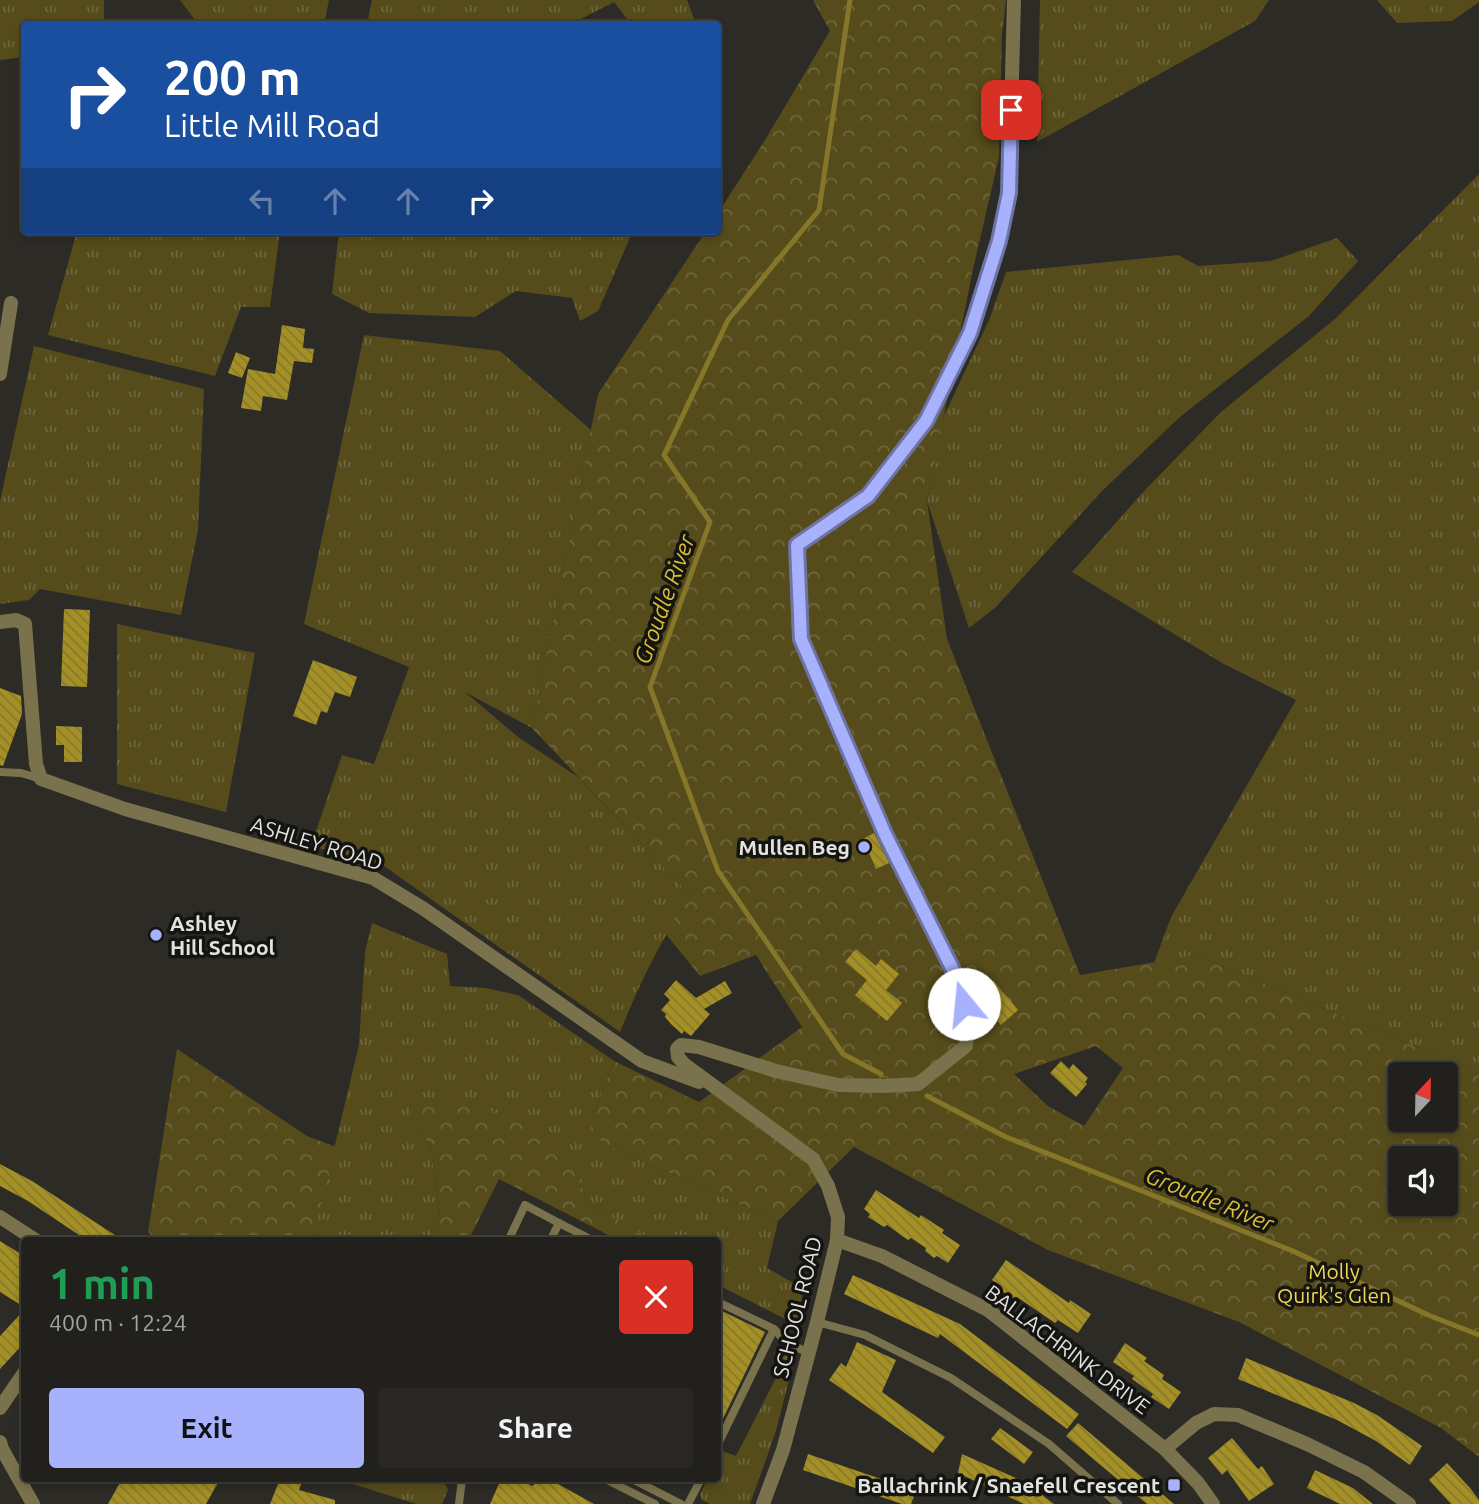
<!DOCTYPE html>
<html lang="en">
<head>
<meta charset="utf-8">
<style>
  :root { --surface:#21201c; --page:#292825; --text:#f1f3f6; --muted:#a2a3a3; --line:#3e3e3b; --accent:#a7b1fc }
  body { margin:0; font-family:Ubuntu,sans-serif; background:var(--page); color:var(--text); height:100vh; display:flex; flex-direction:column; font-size:26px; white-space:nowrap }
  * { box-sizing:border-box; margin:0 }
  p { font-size:23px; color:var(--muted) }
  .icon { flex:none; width:38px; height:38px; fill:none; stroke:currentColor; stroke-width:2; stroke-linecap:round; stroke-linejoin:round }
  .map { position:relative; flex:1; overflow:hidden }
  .side { position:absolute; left:21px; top:1237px; width:700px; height:245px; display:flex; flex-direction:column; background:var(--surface); border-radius:7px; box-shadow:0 4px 10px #0003,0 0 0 2px var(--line) }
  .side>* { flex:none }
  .guide { position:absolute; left:21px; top:21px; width:700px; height:214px; border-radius:7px; box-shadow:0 4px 10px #0003,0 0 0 2px var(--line); background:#1a4fa0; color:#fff; overflow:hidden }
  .needle { width:46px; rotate:22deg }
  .controls { position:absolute; left:1388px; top:1062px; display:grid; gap:14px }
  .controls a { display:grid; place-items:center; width:70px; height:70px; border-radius:7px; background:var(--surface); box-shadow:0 4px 10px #0003,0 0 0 2px var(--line); font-size:35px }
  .pin { position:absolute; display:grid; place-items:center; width:60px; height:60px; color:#fff; margin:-30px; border-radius:14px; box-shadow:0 4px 10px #0006 }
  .me { position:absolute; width:77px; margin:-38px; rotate:343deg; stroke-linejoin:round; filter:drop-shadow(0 0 5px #0008) }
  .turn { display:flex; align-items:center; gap:24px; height:147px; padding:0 28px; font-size:32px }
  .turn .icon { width:91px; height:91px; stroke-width:2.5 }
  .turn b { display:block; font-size:49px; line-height:60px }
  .lanes { display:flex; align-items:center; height:66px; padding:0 28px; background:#0003; justify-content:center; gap:35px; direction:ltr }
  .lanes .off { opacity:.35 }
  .round { display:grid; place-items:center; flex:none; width:74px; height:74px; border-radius:7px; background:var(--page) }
  .summary { display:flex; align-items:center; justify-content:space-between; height:119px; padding:0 28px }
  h1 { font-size:42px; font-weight:700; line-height:52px; color:#1e9e55 }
  .action { display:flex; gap:14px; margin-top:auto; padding:14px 28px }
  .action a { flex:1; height:80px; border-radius:7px; background:var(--accent); color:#111; font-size:28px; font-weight:700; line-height:80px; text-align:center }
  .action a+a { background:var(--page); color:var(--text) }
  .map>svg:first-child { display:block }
  .grass { fill:url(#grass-tufts) }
  .forest { fill:url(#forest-crowns); fill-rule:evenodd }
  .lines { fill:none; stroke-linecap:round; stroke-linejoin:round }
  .stream { stroke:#867629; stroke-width:5 }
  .building { fill:url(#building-back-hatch) }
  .service { stroke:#7a724c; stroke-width:8 }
  .minor { stroke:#7a724c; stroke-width:14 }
  .route-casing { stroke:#6d73a4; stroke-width:18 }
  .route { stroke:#a7b1fc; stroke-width:12 }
  .poi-dot { fill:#a7b1fc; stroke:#141411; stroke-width:2.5 }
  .labels { text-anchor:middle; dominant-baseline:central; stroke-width:7; stroke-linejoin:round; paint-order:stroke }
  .street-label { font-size:21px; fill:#e3e2df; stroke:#141411 }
  .poi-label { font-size:21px; font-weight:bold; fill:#e3e2df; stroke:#141411; text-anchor:end }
  .park-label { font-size:21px; fill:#f1d64f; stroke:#141411 }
  .water-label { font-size:23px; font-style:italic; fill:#dbbf32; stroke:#141411 }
</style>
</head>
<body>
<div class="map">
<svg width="1479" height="1504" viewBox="0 0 1479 1504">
  <defs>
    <pattern id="grass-tufts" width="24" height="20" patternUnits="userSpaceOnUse" patternTransform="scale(1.75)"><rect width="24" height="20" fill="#564c1b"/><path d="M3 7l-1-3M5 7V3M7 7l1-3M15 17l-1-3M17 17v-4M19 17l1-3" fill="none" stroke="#6e663c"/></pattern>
    <pattern id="forest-crowns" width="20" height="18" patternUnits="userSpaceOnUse" patternTransform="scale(1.75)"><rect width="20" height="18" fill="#564c1b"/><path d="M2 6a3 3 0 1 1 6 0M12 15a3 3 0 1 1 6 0" fill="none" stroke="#6e663c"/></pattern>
    <pattern id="building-back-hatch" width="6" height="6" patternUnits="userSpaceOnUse" patternTransform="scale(1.75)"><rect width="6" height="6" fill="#a49025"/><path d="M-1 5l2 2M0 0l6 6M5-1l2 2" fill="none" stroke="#87792e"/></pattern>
  </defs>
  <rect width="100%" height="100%" fill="#2c2b26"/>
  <g class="grass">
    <polygon points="0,0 104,0 104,24 24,24 24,57 0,60"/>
    <polygon points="180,0 329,0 324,24 198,24"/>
    <polygon points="372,0 687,0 696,24 631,24 614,2 571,24 367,24"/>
    <polygon points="1040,0 1269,0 1255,21 1037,142"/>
    <polygon points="1377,0 1479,0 1479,2 1452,21 1397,23"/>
    <polygon points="1479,174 1479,1073 1196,955 1154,963 1171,917 1296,700 1222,663 1072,572 1146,489 1221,412 1335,319"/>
    <polygon points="77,231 280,231 270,307 241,307 215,376 48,335"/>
    <polygon points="339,231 633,231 598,311 580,321 572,298 516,291 475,317 369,313 332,294"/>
    <polygon points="1337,238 1358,261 1309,316 1181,416 1102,491 996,607 969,628 927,501 943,418 990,318 1006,272 1178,255 1198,266 1271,261"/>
    <path d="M364 335 500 351 591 430 532 728 465 692 518 737 578 777 691 896C660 940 640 983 620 1032L384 866 311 846 342 755 374 764 409 667 304 624Z"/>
    <polygon points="34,346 204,389 198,530 181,615 40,589 29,600 0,604 0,501"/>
    <polygon points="117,624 255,653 226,812 117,784"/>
    <polygon points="372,923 447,954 450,986 485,988 518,995 614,1061 592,1118 608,1146 778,1221 767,1268 802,1288 801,1327 718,1285 718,1241 640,1241 640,1233 591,1206 572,1166 410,1117 431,1148 440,1215 429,1241 312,1241 359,1045 365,952"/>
    <polygon points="781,1351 795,1357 775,1434 750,1504 710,1504 702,1500 700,1494 708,1479 718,1479 718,1460 722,1451 736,1456 781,1368 774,1357 774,1353"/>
    <polygon points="337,1479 442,1479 448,1490 442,1504 416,1504"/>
  </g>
  <g class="forest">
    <path d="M813 0H1006L1002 34 999 157 973 269 927 501 947 639 1080 975 1196 955 1479 1073V1457L1441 1428 1239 1322 1048 1250 854 1147 778 1221 608 1146 593 1134 592 1118 614 1061 699 1102 802 1027 756 955 700 976 665 933 691 896 532 728 598 394 706 231H718V213L765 140 830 31ZM1096 1046 1123 1068 1084 1126 1048 1106 1014 1074ZM1400 1074H1446V1120H1400ZM1400 1158H1446V1204H1400Z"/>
    <polygon points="177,1049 307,1136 336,1147 312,1241 157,1241 148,1232"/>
    <polygon points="462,1097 542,1135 572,1166 591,1206 641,1233 640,1241 620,1241 499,1179 468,1241 429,1241 440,1215 431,1148 410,1117 414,1104"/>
  </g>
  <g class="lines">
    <g class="stream">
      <polyline points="850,0 819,210 728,320 664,455 710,522 650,687 718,871 843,1054 881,1074"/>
      <polyline points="927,1096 1006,1137 1293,1251 1428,1315 1479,1335"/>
    </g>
  </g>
  <g class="building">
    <polygon points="282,325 305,329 303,348 314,349 312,363 294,361 287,400 263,396 261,411 241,408 248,369 275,374"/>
    <polygon points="236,352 250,358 242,378 228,373"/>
    <polygon points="64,609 90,610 87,687 61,686"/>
    <polygon points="313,660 357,677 350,697 335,692 327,713 321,711 316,725 293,716"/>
    <polygon points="0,688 21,696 22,714 3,766 0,765"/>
    <polygon points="56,726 82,727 82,762 64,762 64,745 56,745"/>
    <polygon points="874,833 889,863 876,869 863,839"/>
    <polygon points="856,949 876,966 881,959 899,974 886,990 902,1003 887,1021 855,995 867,980 845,962"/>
    <polygon points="676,980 696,998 725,981 732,993 704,1009 710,1014 691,1036 684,1031 682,1034 671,1024 665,1017 666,1014 661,1010 670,1000 664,994"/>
    <polygon points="994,981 1018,1010 1001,1025 976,996"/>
    <polygon points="1061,1061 1069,1069 1073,1064 1088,1078 1085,1082 1087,1084 1076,1097 1050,1073"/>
    <polygon points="0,1164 32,1181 124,1241 88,1241 28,1201 0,1186"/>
    <polygon points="876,1190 919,1218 921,1215 944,1230 942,1233 960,1245 948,1263 937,1256 934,1258 925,1251 926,1248 911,1238 908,1240 887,1225 884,1227 868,1217 870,1214 864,1209"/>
    <polygon points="0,1241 24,1256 24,1307 0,1292"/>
    <polygon points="1006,1260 1069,1303 1070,1300 1091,1314 1078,1333 1058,1320 1055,1323 1017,1297 1012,1298 1000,1290 1002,1287 992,1280"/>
    <polygon points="853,1275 960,1324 1079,1414 1067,1429 940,1334 938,1338 844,1294"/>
    <polygon points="718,1309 765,1332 718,1429"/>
    <polygon points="24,1310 24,1343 0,1369 0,1336"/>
    <polygon points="857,1342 896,1360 882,1392 945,1437 933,1453 829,1380 841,1363 846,1367"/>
    <polygon points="1125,1343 1147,1358 1144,1361 1164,1375 1162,1379 1181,1392 1169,1409 1151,1397 1153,1394 1132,1379 1134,1376 1113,1362"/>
    <polygon points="1246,1358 1354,1403 1377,1415 1422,1446 1410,1465 1376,1441 1337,1420 1238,1379"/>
    <polygon points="1078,1423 1174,1504 1147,1504 1066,1436"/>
    <polygon points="1000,1428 1033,1452 1024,1464 991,1439"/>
    <polygon points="1232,1438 1258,1469 1262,1466 1274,1484 1249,1501 1227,1470 1222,1475 1208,1458"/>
    <polygon points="808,1454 916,1491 911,1504 902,1504 803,1470"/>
    <polygon points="962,1454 1025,1482 1054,1504 1024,1504 958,1473"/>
    <polygon points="1447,1463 1470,1488 1479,1500 1479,1504 1451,1504 1429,1480"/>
    <polygon points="1315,1470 1353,1488 1373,1504 1340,1504 1307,1488"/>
    <polygon points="122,1479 220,1479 206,1504 108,1504"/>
    <polygon points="280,1479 303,1479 299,1490 335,1500 335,1504 270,1504"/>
    <polygon points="501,1479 516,1479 533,1486 537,1479 549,1479 594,1504 490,1504"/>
  </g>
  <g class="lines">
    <g class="service">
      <polyline points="0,772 21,773 41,779"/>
      <polyline points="559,1223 594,1241"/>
      <polyline points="508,1241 525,1205 559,1223 550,1241"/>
      <polyline points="718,1302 774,1329 787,1343 809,1353"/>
      <polyline points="817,1322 865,1335 951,1378 1049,1444 1118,1504"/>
      <polyline points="718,1444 774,1329"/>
      <polyline points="605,1479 655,1504"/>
      <polyline points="632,1479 681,1504"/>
      <polyline points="459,1504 462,1479"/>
      <polyline points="688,1504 701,1479"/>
    </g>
    <g class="minor">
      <polyline points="0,374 11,303"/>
      <polyline points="0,622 16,620 25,624 36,764 41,779 125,809 373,878 424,909 642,1061 699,1082"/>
      <polyline points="0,1217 37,1241"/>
      <polyline points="837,1240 882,1256 988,1310 1165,1449 1198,1483 1213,1504"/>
      <polyline points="0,1408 24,1373"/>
      <polyline points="0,1442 2,1449 33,1504"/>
      <polyline points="1165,1449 1196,1423 1214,1414 1238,1415 1307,1444 1364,1472 1409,1504"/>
      <polyline points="763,1504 783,1450 817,1322 837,1240 838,1217 828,1186 813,1159 685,1065 678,1057 677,1049 681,1045 699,1047 776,1071 838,1085 885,1086 918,1084 966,1046 968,1025 960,984 885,834 801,639 797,545 868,496 926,421 970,333 999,241 1009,193 1014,0"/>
    </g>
  </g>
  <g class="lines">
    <g class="route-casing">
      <polyline id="route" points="964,1004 960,984 885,834 801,639 797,545 868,496 926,421 970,333 999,241 1009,193 1011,110"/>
    </g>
    <use href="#route" class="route"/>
  </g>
  <g class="poi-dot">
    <circle cx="864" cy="847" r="7"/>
    <circle cx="156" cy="935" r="7"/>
    <rect x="1167" y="1478" width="14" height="14" rx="3.5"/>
  </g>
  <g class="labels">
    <g class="street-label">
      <text transform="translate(317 843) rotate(17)">ASHLEY ROAD</text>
      <text transform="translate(797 1307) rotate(-76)">SCHOOL ROAD</text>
      <text transform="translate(1068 1349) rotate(37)">BALLACHRINK DRIVE</text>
    </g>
    <g class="poi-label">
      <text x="850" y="847">Mullen Beg</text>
      <text x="170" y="923" text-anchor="start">Ashley<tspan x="170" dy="24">Hill School</tspan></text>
      <text x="1160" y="1485">Ballachrink / Snaefell Crescent</text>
    </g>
    <g class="park-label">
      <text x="1334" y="1271">Molly<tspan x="1334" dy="24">Quirk's Glen</tspan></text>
    </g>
    <g class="water-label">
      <text transform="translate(664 599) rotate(-70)">Groudle River</text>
      <text transform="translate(1210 1199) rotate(22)">Groudle River</text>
    </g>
  </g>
</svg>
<div class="controls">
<a><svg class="needle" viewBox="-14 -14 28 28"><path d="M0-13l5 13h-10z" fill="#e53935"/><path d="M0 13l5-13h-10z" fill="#a2a3a3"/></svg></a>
<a><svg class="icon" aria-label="sound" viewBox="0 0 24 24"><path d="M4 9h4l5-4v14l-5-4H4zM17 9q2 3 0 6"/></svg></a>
</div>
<div class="pin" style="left:1011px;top:110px;background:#d93025"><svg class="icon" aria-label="arrive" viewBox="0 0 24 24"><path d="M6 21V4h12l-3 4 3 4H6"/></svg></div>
<svg class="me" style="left:964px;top:1004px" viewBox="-20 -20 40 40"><circle r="19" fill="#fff"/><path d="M0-13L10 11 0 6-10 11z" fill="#a7b1fc"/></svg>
<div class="guide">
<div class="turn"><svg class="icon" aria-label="right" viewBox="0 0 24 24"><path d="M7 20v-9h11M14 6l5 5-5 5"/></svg><div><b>200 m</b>Little Mill Road</div></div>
<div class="lanes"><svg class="icon off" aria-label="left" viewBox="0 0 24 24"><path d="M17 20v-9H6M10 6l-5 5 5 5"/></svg><svg class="icon off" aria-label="ahead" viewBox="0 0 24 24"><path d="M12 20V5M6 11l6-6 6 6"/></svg><svg class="icon off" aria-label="ahead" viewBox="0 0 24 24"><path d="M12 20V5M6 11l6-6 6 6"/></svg><svg class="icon" aria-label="right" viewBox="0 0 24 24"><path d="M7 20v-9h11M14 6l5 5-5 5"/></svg></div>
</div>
<section class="side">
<div class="summary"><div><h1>1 min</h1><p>400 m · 12:24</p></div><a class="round" style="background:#d93025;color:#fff"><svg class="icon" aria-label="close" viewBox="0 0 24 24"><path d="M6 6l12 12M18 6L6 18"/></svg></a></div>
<div class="action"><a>Exit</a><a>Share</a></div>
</section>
</div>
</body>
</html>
